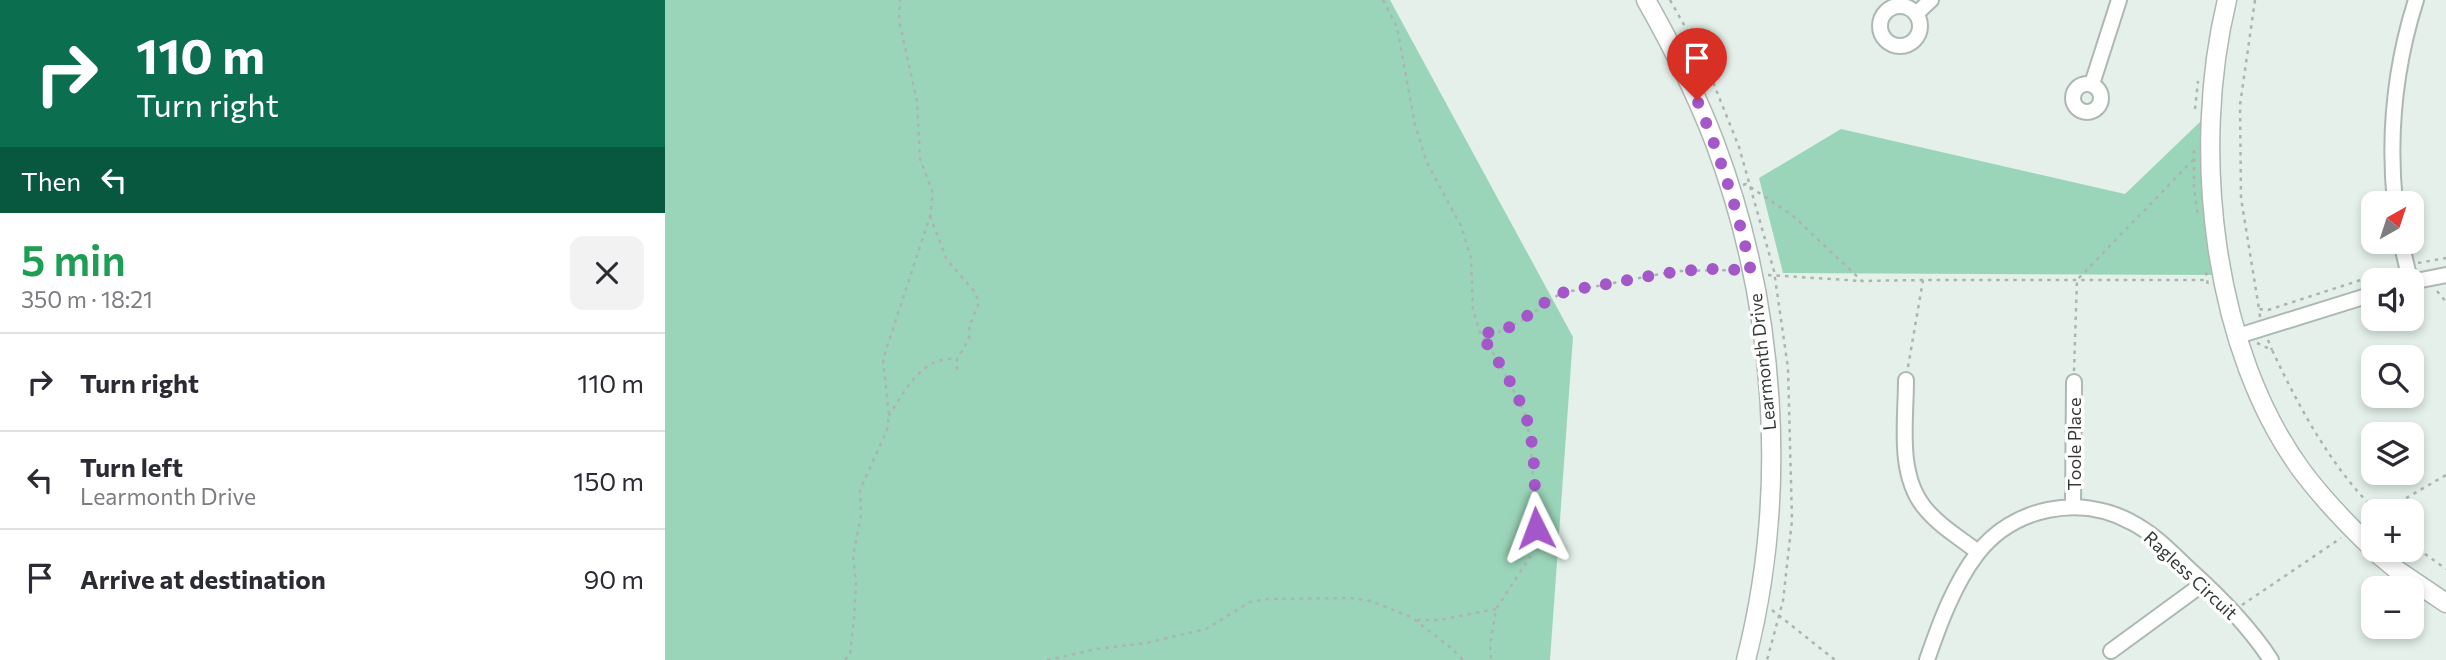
<!DOCTYPE html>
<html lang="en">
<head>
<meta charset="utf-8">
<style>
  :root { --surface:#fff; --page:#f2f2f3; --text:#2b2b33; --muted:#7c7c81; --line:#e1e1e2 }
  body { margin:0; font-family:Commissioner,sans-serif; background:var(--page); color:var(--text); height:100vh; display:flex; flex-direction:column; font-size:26px; white-space:nowrap }
  * { box-sizing:border-box; margin:0 }
  p { font-size:23px; color:var(--muted) }
  .icon { flex:none; width:38px; height:38px; fill:none; stroke:currentColor; stroke-width:2; stroke-linecap:round; stroke-linejoin:round }
  .map { position:relative; flex:1; overflow:hidden }
  .details { display:flex; flex-direction:column; background:var(--surface); width:665px }
  .details>* { flex:none }
  .top-card { background:#0b6e4f; color:#fff; overflow:hidden }
  .needle { width:46px; rotate:39deg }
  .tools { position:absolute; left:1696px; top:191px; display:grid; gap:14px }
  .tools a { display:grid; place-items:center; width:63px; height:63px; border-radius:14px; background:var(--surface); box-shadow:0 4px 10px #0003; font-size:35px }
  .pin { position:absolute; display:grid; place-items:center; width:60px; height:60px; color:#fff; margin:-72px -30px; border-radius:50% 50% 50% 0; rotate:-45deg; box-shadow:0 0 7px #0007 }
  .pin .icon { rotate:45deg }
  .me { position:absolute; width:77px; margin:-38px; rotate:357deg; stroke-linejoin:round; filter:drop-shadow(0 0 5px #0008) }
  .turn { display:flex; align-items:center; gap:24px; height:147px; padding:0 21px; font-size:32px }
  .turn .icon { width:91px; height:91px; stroke-width:2.5 }
  .turn b { display:block; font-size:49px; line-height:60px }
  .then { display:flex; align-items:center; height:66px; padding:0 21px; background:#0003; gap:14px; font-size:26px }
  .round { display:grid; place-items:center; flex:none; width:74px; height:74px; border-radius:14px; background:var(--page) }
  .overview { display:flex; align-items:center; justify-content:space-between; height:119px; padding:0 21px }
  h1 { font-size:42px; font-weight:600; line-height:52px; color:#1e9e55 }
  ul { padding:0; list-style:none }
  li { display:flex; align-items:center; gap:21px; height:98px; padding:0 21px; border-top:2px solid var(--line) }
  li div { flex:1 }
  li b { display:block; font-size:26px }
  li em { font-style:normal }
  main { display:flex; flex:1; min-height:0 }
  .map>svg:first-child { display:block }
  .green { fill:#9bd5b9 }
  .lines { fill:none; stroke-linecap:round; stroke-linejoin:round }
  .minor-casing { stroke:#adb8b2; stroke-width:18 }
  .tertiary-casing { stroke:#adb8b2; stroke-width:21 }
  .path { stroke:#abb5b0; stroke-width:2.5; stroke-dasharray:3.5 5; stroke-linecap:butt }
  .minor { stroke:#fff; stroke-width:14 }
  .tertiary { stroke:#fff; stroke-width:18 }
  .route { stroke:#a457c9; stroke-width:12; stroke-dasharray:0 21.6 }
  .labels { text-anchor:middle; dominant-baseline:central; stroke-width:7; stroke-linejoin:round; paint-order:stroke }
  .street-label { font-size:18px; fill:#353a38; stroke:#fff }
</style>
</head>
<body>
<main>
<section class="details">
<div class="top-card">
<div class="turn"><svg class="icon" aria-label="right" viewBox="0 0 24 24"><path d="M7 20v-9h11M14 6l5 5-5 5"/></svg><div><b>110 m</b>Turn right</div></div>
<div class="then">Then<svg class="icon" aria-label="left" viewBox="0 0 24 24"><path d="M17 20v-9H6M10 6l-5 5 5 5"/></svg></div>
</div>
<div class="overview"><div><h1>5 min</h1><p>350 m · 18:21</p></div><a class="round"><svg class="icon" aria-label="close" viewBox="0 0 24 24"><path d="M6 6l12 12M18 6L6 18"/></svg></a></div>
<ul>
<li><svg class="icon" aria-label="right" viewBox="0 0 24 24"><path d="M7 20v-9h11M14 6l5 5-5 5"/></svg><div><b>Turn right</b></div><em>110 m</em></li>
<li><svg class="icon" aria-label="left" viewBox="0 0 24 24"><path d="M17 20v-9H6M10 6l-5 5 5 5"/></svg><div><b>Turn left</b><p>Learmonth Drive</p></div><em>150 m</em></li>
<li><svg class="icon" aria-label="arrive" viewBox="0 0 24 24"><path d="M6 21V4h12l-3 4 3 4H6"/></svg><div><b>Arrive at destination</b></div><em>90 m</em></li>
</ul>
</section>
<div class="map">
<svg width="1781" height="660" viewBox="0 0 1781 660">
  <rect width="100%" height="100%" fill="#e4f0e9"/>
  <g class="green">
    <polygon points="0,0 725,0 908,337 885,660 0,660"/>
    <polygon points="1536,121 1553,275 1118,273 1094,178 1176,129 1460,194"/>
  </g>
  <g class="lines">
    <g class="minor-casing">
      <g id="minor">
        <circle cx="1235" cy="26" r="20"/>
        <polyline points="1251,14 1266,0"/>
        <circle cx="1422" cy="98" r="14"/>
        <polyline points="1427,84 1454,0"/>
        <path d="M1730 203C1723 134 1730 66 1751 0"/>
        <polyline points="1736,242 1745,280"/>
        <polyline points="1746,282 1781,275"/>
        <polyline points="1573,336 1708,294"/>
        <path d="M1241 380C1241 421 1232 473 1259 507 1273 525 1295 538 1313 552"/>
        <polyline points="1408,506 1409,382"/>
        <polyline points="1446,651 1539,583"/>
        <path d="M1262 660C1274 625 1289 584 1312 554 1348 507 1415 494 1466 522 1488 533 1506 552 1524 569 1554 596 1584 626 1606 660"/>
      </g>
    </g>
    <g class="tertiary-casing">
      <g id="tertiary">
        <path d="M981 0C1007 46 1031 93 1050 143 1111 305 1124 492 1081 660"/>
        <path d="M1562 0C1526 147 1546 351 1640 475 1660 501 1684 526 1708 549"/>
        <polyline points="1708,550 1732,570 1781,603"/>
      </g>
    </g>
    <g class="path">
      <polyline points="718,0 732,27 750,125 762,163 796,226 806,258 808,310 815,333 834,362 861,416 866,446 871,529 865,557 831,609 825,645 826,660"/>
      <polyline points="1005,0 1040,62 1074,147 1109,271 1123,368 1127,520 1118,601 1102,660"/>
      <polyline points="1590,0 1575,105 1576,198 1594,309"/>
      <polyline points="1530,109 1533,81"/>
      <polyline points="1529,150 1529,188 1533,217"/>
      <polyline points="1078,185 1081,184 1127,215 1197,281 1258,280"/>
      <polyline points="265,216 282,260 310,292 314,303 304,327 304,339 292,359 292,372"/>
      <polyline points="1753,263 1781,258"/>
      <polyline points="1541,272 1543,286"/>
      <polyline points="1103,275 1197,281"/>
      <polyline points="1772,291 1781,302"/>
      <polyline points="1595,317 1594,309 1603,310 1730,269"/>
      <polyline points="816,333 832,333 858,320 896,293 1011,271 1072,270"/>
      <polyline points="1603,340 1607,350"/>
      <path d="M1592 343 1607 350C1634 407 1666 467 1711 511"/>
      <polyline points="1243,367 1258,280 1541,280"/>
      <polyline points="1409,371 1412,280 1529,159"/>
      <path d="M224 416C239 391 258 355 292 359"/>
      <polyline points="1719,511 1781,475"/>
      <polyline points="1746,544 1781,569"/>
      <polyline points="1577,605 1676,538"/>
      <polyline points="1107,610 1170,660"/>
      <polyline points="752,620 774,620 831,609"/>
      <polyline points="180,660 185,654 189,619 191,583 188,556 196,516 195,490 222,430 224,416 218,359 265,216 268,193 255,159 252,101 234,20 235,0"/>
      <polyline points="382,660 432,649 481,643 541,629 585,602 603,599 685,598 706,601 746,617 785,647 798,660"/>
    </g>
    <use href="#minor" class="minor"/>
    <use href="#tertiary" class="tertiary"/>
  </g>
  <g class="lines">
    <path class="route" d="M871 528C869 494 872 447 860 414 849 385 832 359 815 333 855 333 864 308 895 294 907 288 924 288 937 285 986 276 1037 263 1086 272 1074 213 1055 156 1032 100"/>
  </g>
  <g class="labels">
    <g class="street-label">
      <text transform="translate(1097 362) rotate(-96)">Learmonth Drive</text>
      <text transform="translate(1409 444) rotate(-90)">Toole Place</text>
      <text transform="translate(1526 575) rotate(43)">Ragless Circuit</text>
    </g>
  </g>
</svg>
<div class="tools">
<a><svg class="needle" viewBox="-14 -14 28 28"><path d="M0-13l5 13h-10z" fill="#e53935"/><path d="M0 13l5-13h-10z" fill="#7c7c81"/></svg></a>
<a><svg class="icon" aria-label="sound" viewBox="0 0 24 24"><path d="M4 9h4l5-4v14l-5-4H4zM17 9q2 3 0 6"/></svg></a>
<a><svg class="icon" aria-label="search" viewBox="0 0 24 24"><circle cx="10" cy="10" r="6"/><path d="M15 15l6 6"/></svg></a>
<a><svg class="icon" aria-label="layers" viewBox="0 0 24 24"><path d="M12 4l9 5-9 5-9-5zM3 14l9 5 9-5"/></svg></a>
<a>+</a>
<a>−</a>
</div>
<div class="pin" style="left:1032px;top:100px;background:#d93025"><svg class="icon" aria-label="arrive" viewBox="0 0 24 24"><path d="M6 21V4h12l-3 4 3 4H6"/></svg></div>
<svg class="me" style="left:871px;top:528px" viewBox="-20 -20 40 40"><path d="M0-17L14 15 0 8-14 15z" fill="#a457c9" stroke="#fff" stroke-width="4"/></svg>
</div>
</main>
</body>
</html>
